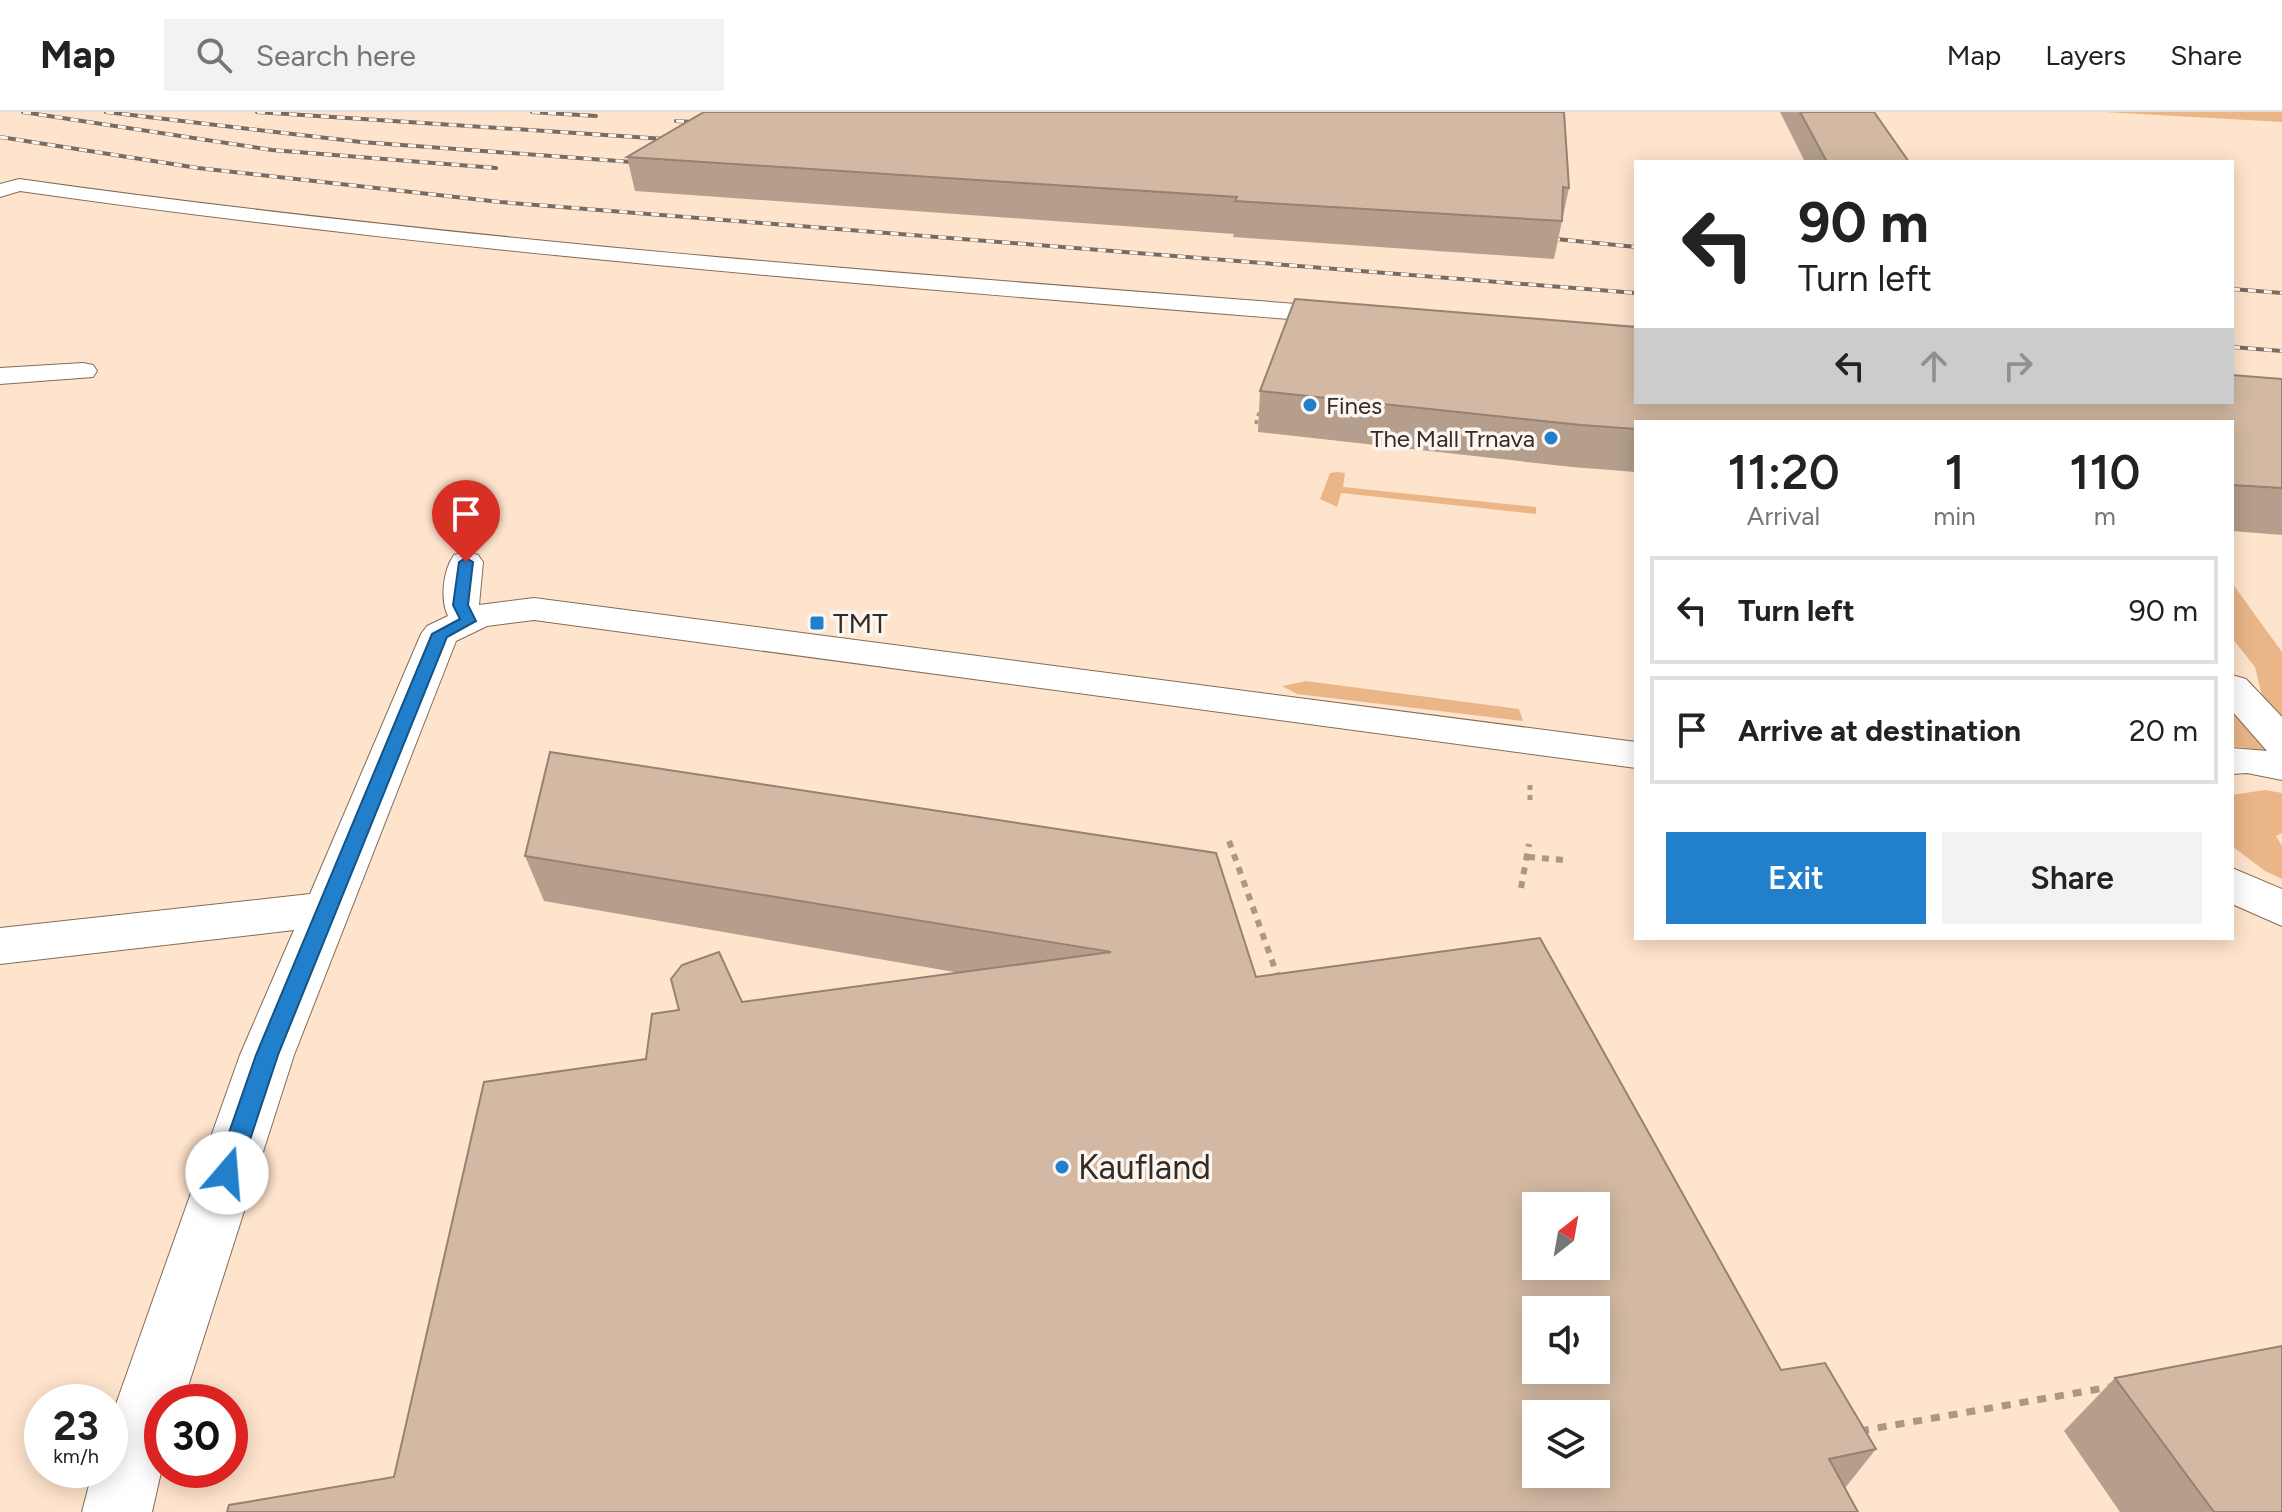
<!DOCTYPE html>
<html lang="en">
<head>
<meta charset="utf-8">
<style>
  :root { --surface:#fff; --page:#f2f2f2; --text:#222; --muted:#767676; --line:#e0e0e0; --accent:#227fcc }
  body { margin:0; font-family:Figtree,sans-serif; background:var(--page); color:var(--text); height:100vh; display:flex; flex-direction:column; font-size:30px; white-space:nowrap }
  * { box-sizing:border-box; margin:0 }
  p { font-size:26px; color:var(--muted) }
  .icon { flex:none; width:44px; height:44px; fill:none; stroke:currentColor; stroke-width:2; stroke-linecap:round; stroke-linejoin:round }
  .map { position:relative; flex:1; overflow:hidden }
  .panel { position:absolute; left:1634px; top:308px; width:600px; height:520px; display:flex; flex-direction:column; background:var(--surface); border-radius:0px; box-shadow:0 4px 20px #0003 }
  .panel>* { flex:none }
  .guide { position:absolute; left:1634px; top:48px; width:600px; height:244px; border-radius:0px; box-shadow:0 4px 20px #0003; background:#fff; color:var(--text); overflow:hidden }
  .needle { width:52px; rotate:31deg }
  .buttons { position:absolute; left:1522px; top:1080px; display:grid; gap:16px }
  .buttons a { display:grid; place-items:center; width:88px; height:88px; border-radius:0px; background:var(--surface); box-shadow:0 4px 20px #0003; font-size:40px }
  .speed { position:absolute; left:24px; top:1272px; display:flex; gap:16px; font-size:40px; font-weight:700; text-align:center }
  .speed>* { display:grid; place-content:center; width:104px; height:104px; border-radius:50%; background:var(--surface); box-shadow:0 4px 20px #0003; line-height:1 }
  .speed small { font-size:20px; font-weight:400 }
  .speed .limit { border:12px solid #d22; background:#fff; color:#111 }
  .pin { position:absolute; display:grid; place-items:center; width:68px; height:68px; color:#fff; margin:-82px -34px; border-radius:50% 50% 50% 0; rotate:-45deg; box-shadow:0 0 8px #0007 }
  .pin .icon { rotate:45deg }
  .me { position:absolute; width:88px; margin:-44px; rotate:18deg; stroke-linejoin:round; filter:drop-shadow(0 0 6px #0008) }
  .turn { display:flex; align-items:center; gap:28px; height:168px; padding:0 32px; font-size:36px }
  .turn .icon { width:104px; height:104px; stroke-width:2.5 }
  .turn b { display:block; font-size:56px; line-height:68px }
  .lanes { display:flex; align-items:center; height:76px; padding:0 32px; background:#0003; justify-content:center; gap:40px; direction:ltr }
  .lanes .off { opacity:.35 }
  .eta { display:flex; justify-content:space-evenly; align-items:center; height:136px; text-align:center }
  .eta b { font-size:48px; font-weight:600; line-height:56px }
  .action { display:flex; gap:16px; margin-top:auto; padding:16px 32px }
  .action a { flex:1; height:92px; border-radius:0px; background:var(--accent); color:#fff; font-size:32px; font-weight:600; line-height:92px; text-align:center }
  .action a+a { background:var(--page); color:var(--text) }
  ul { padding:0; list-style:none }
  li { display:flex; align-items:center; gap:24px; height:108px; margin:0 16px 12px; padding:0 16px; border:4px solid var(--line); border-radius:0px }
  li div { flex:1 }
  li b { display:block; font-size:30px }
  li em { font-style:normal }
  header { display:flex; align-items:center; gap:48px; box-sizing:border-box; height:112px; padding:0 40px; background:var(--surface); border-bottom:2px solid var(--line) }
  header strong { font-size:38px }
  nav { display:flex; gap:44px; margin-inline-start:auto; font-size:28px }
  .search { width:560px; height:72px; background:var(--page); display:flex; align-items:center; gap:20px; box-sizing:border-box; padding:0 28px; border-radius:0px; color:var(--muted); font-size:30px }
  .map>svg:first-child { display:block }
  .green { fill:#eab688 }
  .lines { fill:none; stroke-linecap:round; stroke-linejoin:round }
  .minor-casing { stroke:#836c57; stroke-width:2 }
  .path-far3 { stroke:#ab9786; stroke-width:4; stroke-dasharray:4 4; stroke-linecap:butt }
  .path-far2 { stroke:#ab9786; stroke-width:5; stroke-dasharray:5 5; stroke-linecap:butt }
  .path-far1 { stroke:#ab9786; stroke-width:6; stroke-dasharray:7 7; stroke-linecap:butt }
  .path { stroke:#ab9786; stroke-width:7; stroke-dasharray:9 9; stroke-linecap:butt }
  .minor { fill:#fff; fill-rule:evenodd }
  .rail-casing { stroke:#7b6b5d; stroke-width:4 }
  .rail { stroke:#fbf6f1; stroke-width:3; stroke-dasharray:8; stroke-linecap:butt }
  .wall { fill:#b59f8c }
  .building { fill:#d3b9a3; stroke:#948272; stroke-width:2; fill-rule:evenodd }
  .route { fill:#227fcc; stroke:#165385; stroke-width:2 }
  .poi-dot { fill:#227fcc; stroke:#fbf6f1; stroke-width:3 }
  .labels { text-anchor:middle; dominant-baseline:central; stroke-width:7; stroke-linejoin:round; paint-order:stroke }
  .far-poi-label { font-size:24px; fill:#352b22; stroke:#fbf6f1; text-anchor:start }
  .poi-label { font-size:28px; fill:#352b22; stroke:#fbf6f1; text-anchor:start }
  .near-poi-label { font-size:34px; fill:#352b22; stroke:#fbf6f1; text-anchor:start }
</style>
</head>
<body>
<header>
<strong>Map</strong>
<div class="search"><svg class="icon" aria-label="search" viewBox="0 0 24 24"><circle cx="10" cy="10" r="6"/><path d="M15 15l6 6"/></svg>Search here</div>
<nav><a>Map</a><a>Layers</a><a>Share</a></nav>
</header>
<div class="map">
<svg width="2282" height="1400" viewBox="0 0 2282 1400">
  <rect width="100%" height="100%" fill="#ffe4cd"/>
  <g class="green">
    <polygon points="2104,0 2282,0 2282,10"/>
    <polygon points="1338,360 1345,361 1343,375 1536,395 1536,402 1341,381 1337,395 1320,387 1330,361"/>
    <polygon points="2232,471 2282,540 2282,611 2264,592 2255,555 2232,526"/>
    <polygon points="1306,569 1519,597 1523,609 1297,582 1282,574"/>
    <polygon points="2232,597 2268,639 2232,634"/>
    <polygon points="2265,678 2282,681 2282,721 2276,724 2282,734 2282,767 2265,759 2232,734 2232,683"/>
  </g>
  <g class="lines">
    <g class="minor-casing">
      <g id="minor">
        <path d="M19 67C461 129 905 162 1350 196L1359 199 1363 204 1359 209 1350 212C906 176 462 142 20 79L0 85V72Z"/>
        <polygon points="83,251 93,253 97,259 93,265 0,272 0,256"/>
        <path d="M466 440 478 443 483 450 479 493 534 486 1636 630V656L534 508 487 514 456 529 294 943 183 1290H162V1356L152 1400H82L93 1358H110V1309L240 943 294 818 0 852V816L310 782 421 522 427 514 448 504C440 488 443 458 454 443Z"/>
        <polygon points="2232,563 2246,567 2282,605 2282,668 2247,661 2232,662 2232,636 2267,639 2232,599"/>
        <polygon points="2232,756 2282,777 2282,814 2232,792"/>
      </g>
    </g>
    <polyline class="path-far3" points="1256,312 1260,298"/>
    <polyline class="path-far2" points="1530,673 1530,688"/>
    <g class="path-far1">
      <polyline points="1229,729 1279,868"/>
      <polyline points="1528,745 1564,748"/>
      <polyline points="1521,776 1529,732"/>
    </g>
    <polyline class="path" points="1860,1319 2110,1275"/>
    <use href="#minor" class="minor"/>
    <g class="rail-casing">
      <g id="rail">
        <polyline points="23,0 272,38 496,56"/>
        <polyline points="106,0 361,30 632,50"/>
        <polyline points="257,0 680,28"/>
        <polyline points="532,0 596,4"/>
        <polyline points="676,9 708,11"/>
        <polyline points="0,25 198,56 500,90 1636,181"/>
        <polyline points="1536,125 1636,135"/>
        <polyline points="2232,177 2282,181"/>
        <polyline points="2232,235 2282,239"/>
      </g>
    </g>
    <use href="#rail" class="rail"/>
  </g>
  <g class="wall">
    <polygon points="1780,0 1874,0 1909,50 1805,50"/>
    <polygon points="627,45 1569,76 1554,147 1233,125 1234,122 635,79"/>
    <polygon points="2282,267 2282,423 2232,419 2232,310 1636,310 1636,360 1572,355 1258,320 1260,279"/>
    <polygon points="525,744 1256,865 1781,1258 1876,1337 1845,1376 394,1365 646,947 960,861 544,789"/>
    <polygon points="2115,1266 2282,1400 2120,1400 2064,1319"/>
  </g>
  <g class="building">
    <polygon points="704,0 1564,0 1569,76 1563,75 1562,109 1235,89 1237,85 627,45"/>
    <polygon points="1800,0 1874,0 1909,50 1827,50"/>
    <polygon points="1295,187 1636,215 1636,290 2232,290 2232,263 2282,267 2282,376 2232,373 2232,310 1636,310 1636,317 1581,313 1260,279"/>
    <path d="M550 640 1216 741 1256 865 1540 826 1781 1258 1825 1251 1876 1337 1829 1347 1858 1400H227L229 1393 394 1365 484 970 646 947 652 902 679 898 671 867 682 853 719 840 742 890 1111 840 525 744ZM1536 1094H1596V1154H1536ZM1536 1198H1596V1258H1536ZM1536 1302H1596V1362H1536Z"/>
    <polygon points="2282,1234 2282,1400 2214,1400 2115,1266"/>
  </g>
  <polygon class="route" points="466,446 473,450 468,493 476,509 447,525 278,943 239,1061 236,1068 227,1071 219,1068 215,1061 256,943 432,522 460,507 453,493 459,450"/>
  <g class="poi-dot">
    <circle cx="1310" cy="293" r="8"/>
    <circle cx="1551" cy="326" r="8"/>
    <rect x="809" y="503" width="16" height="16" rx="4"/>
    <circle cx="1062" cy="1055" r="8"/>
  </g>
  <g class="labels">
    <g class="far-poi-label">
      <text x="1326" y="293">Fines</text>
      <text x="1535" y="326" text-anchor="end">The Mall Trnava</text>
    </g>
    <g class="poi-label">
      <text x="833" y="511">TMT</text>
    </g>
    <g class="near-poi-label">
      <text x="1078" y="1055">Kaufland</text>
    </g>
  </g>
</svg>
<div class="buttons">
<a><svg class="needle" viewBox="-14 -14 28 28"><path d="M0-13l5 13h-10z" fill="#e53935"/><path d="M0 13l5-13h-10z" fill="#767676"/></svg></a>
<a><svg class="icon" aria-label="sound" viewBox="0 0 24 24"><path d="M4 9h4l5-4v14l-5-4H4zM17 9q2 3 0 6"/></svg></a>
<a><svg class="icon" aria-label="layers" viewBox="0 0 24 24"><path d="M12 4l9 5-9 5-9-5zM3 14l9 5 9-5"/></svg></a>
</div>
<div class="speed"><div>23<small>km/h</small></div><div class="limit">30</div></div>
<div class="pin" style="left:466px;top:450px;background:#d93025"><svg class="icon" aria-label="arrive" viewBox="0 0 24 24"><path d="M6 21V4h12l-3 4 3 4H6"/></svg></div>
<svg class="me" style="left:227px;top:1061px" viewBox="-20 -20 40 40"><circle r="19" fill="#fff"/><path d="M0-13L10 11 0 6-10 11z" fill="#227fcc"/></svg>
<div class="guide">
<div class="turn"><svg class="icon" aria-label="left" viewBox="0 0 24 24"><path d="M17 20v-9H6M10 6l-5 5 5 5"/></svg><div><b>90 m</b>Turn left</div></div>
<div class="lanes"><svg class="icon" aria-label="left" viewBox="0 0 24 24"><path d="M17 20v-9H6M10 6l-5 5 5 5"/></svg><svg class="icon off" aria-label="ahead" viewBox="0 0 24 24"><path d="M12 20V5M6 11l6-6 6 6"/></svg><svg class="icon off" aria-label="right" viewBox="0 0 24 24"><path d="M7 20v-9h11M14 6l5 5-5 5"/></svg></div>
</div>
<section class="panel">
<div class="eta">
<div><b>11:20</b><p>Arrival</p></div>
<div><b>1</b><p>min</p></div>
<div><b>110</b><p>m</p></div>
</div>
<ul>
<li><svg class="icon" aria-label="left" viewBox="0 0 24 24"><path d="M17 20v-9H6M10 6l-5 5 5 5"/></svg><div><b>Turn left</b></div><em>90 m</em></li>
<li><svg class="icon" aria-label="arrive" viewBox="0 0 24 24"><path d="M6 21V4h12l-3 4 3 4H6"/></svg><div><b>Arrive at destination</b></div><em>20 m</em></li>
</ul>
<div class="action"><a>Exit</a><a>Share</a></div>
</section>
</div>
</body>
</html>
